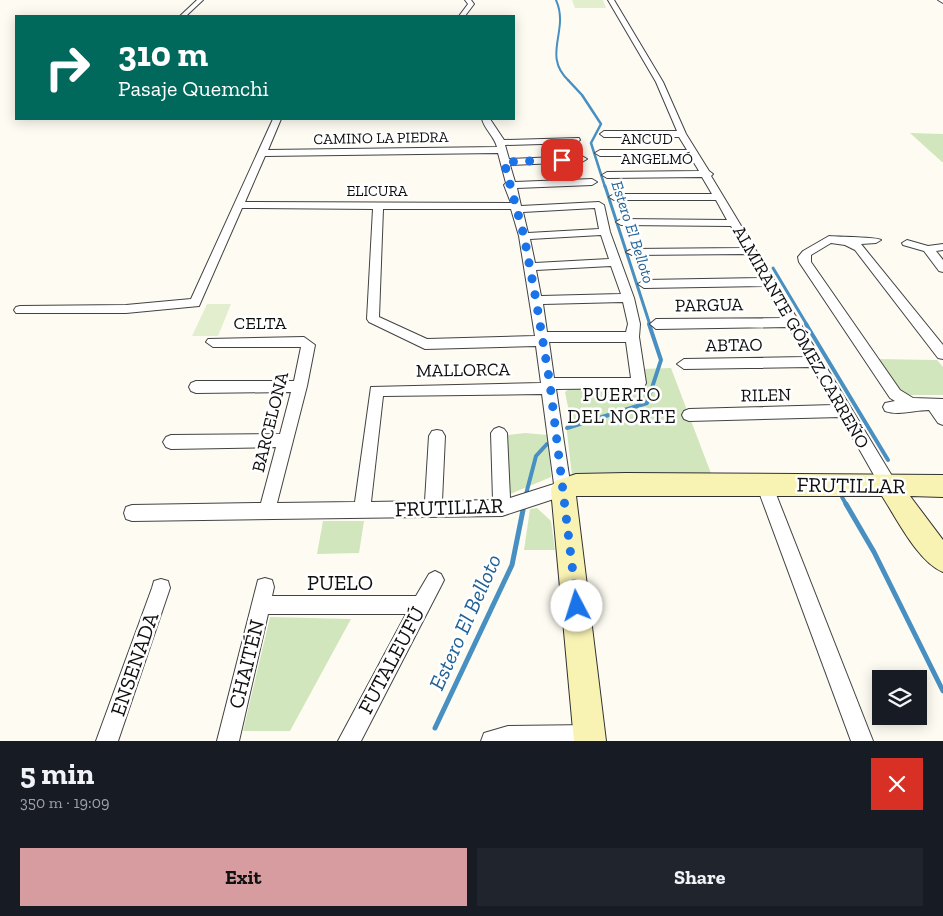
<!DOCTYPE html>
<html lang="en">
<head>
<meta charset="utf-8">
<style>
  :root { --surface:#171b24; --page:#20242c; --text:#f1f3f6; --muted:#9ea1a6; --accent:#d69ca0 }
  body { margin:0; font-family:"Zilla Slab",serif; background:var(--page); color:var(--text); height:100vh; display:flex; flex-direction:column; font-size:19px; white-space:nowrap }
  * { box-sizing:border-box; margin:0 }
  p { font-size:16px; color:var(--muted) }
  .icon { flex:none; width:28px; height:28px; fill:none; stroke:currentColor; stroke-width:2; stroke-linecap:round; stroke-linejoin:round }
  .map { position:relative; height:741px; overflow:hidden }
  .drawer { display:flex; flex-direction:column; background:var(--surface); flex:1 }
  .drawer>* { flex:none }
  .hud { position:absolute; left:15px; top:15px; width:500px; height:105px; border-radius:0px; box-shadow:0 2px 12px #0003; background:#00695c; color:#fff; overflow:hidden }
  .buttons { position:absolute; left:872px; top:670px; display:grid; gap:10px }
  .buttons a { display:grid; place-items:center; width:55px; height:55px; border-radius:0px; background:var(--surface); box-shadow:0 2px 12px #0003; font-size:25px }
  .pin { position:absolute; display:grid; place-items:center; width:42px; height:42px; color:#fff; margin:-21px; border-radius:10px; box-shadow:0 2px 8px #0006 }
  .me { position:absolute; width:55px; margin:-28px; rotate:355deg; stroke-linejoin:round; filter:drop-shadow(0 0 4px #0008) }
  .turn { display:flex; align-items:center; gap:18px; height:105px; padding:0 20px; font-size:22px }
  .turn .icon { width:65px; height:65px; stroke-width:2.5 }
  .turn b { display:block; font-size:35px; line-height:42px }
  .round { display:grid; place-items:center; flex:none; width:52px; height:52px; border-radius:0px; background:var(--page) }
  .overview { display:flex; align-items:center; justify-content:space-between; height:85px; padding:0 20px }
  h1 { font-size:30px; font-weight:700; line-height:38px }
  .cta { display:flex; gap:10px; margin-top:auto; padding:10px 20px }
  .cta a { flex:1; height:58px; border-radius:0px; background:var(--accent); color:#111; font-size:20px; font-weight:700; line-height:58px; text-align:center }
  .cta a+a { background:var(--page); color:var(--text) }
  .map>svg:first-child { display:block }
  .green { fill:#d2e6be }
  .pitch { fill:#e3eecf }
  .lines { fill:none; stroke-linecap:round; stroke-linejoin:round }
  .stream-far4 { stroke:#488fc2; stroke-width:2 }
  .stream-far3 { stroke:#488fc2; stroke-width:2.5 }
  .stream-far2 { stroke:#488fc2; stroke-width:3 }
  .stream-far1 { stroke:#488fc2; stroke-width:4 }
  .stream { stroke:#488fc2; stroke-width:5 }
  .street-casing { stroke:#424242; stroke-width:2 }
  .secondary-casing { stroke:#313131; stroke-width:2 }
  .street { fill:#fff; fill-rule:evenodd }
  .secondary { fill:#f8f2b3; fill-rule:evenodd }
  .route { stroke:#1a73e8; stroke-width:9; stroke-dasharray:0 16.2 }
  .labels { text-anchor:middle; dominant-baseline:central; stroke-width:5; stroke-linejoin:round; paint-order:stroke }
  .far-street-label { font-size:15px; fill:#0f0f0f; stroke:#fff }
  .far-water-label { font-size:16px; font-style:italic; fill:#226297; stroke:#fff }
  .street-label { font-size:18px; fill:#0f0f0f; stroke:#fff }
  .neighbourhood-label { font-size:19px; letter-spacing:1px; fill:#0f0f0f; stroke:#fff }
  .near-street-label { font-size:21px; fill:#0f0f0f; stroke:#fff }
  .near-water-label { font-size:22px; font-style:italic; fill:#226297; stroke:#fff }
</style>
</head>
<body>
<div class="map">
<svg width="943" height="741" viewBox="0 0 943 741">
  <rect width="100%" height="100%" fill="#fefcf2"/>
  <g class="green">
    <polygon points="910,133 943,134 943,162 942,162"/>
    <polygon points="876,359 937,360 943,367 943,395 901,395"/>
    <polygon points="671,368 712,476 572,476 566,424 571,422 565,392 569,389 645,387 641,369"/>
    <polygon points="525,433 548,435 551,477 508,495 508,435"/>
    <polygon points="537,508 551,521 555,550 524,550 530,509"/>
    <polygon points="323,521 364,521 359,553 317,554"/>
    <polygon points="270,617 351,619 290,731 243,731"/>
  </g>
  <g class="pitch">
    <polygon points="572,0 603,0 606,8 575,8"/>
    <polygon points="207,304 231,304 218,336 192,336"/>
  </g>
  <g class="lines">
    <path class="stream-far4" d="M556 0C570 31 541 55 569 81"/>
    <polyline class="stream-far3" points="568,80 582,95 601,124 591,143 605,187"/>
    <g class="stream-far2">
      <polyline points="605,186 650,325"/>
      <polyline points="773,268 807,325"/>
    </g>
    <g class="stream-far1">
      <polyline points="806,324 888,460"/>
      <polyline points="567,428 647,403 661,360 649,324"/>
      <polyline points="842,497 847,506"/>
      <polyline points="525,498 536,456 547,444"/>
    </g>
    <g class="stream">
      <polyline points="846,504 874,552 943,691"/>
      <polyline points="435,728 512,565 524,505"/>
    </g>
    <g class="street-casing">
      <g id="street">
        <polygon points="197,0 203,0 186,16 180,16"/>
        <polygon points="465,0 471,0 474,4 465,16 459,16 468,4"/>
        <polygon points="608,0 614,0 663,82 686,134 709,171 713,174 711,176 895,481 897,486 895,491 889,493 883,491 841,417 689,421 684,419 682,415 684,411 689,409 834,405 812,367 684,369 677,364 684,359 806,357 788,327 656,329 650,324 656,319 783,318 765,286 644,288 638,284 644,280 761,278 747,254 632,255 626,252 632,249 743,248 731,226 621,225 616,222 621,219 727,220 716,200 614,200 609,197 614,194 712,194 702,177 607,178 602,175 607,172 699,171 690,156 600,156 595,153 600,150 687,150 679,137 604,137 600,134 604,131 677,131 656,82"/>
        <polygon points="938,0 943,0 943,3"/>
        <path d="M273 119H281L268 150 497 147C494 136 485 130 482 119H490L504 140 579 138 580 140 576 143 505 145 509 159 582 156 587 159 582 162 510 165 515 182 592 179 597 182 592 185 517 188 521 206 599 202 604 205 610 232 634 298 640 324 639 337 646 383 644 387 639 388 556 389 571 489 569 494 502 516 132 521 126 519 124 513 126 507 132 505 261 503 276 447 171 449 166 447 163 442 166 437 171 435 280 434 291 392 196 393 191 391 189 387 191 383 196 381H294L301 347H213L206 342 208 339 304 337 315 345 307 386 277 503 355 502 371 387 541 383 536 346 425 349 369 322 367 319 373 209 242 208 199 306 126 313H16L14 310 16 307 20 306 126 305 191 299ZM498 153 506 183 504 185 511 203 245 202 265 156ZM595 208 599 229 528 233 523 212ZM383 209H511L519 236 535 336 427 339 379 317ZM601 235 609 259 535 263 530 239ZM611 266 621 294 541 296 536 270ZM623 302 628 324 626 332H547L543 304ZM549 342H626L631 378H554ZM542 394 554 484 510 498 507 433 504 429 499 427 494 429 491 433 493 500 442 501 445 436 442 431 437 430 432 431 429 436 425 501 371 502 383 396Z"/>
        <path d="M829 236C839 237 878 237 881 240L876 243 861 244 943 345V359L938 358 855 250 845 245 831 243 811 255V262L900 390 913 398 943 399V425L938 423 929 410C914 410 899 416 885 411L883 407 885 403 895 401 890 398 799 262 798 257 803 251Z"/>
        <polygon points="907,240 928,246 943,244 943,250 936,251 943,260 943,272 939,271 924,251 903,245 902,243"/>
        <polygon points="764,477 770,479 772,484 873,741 851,741 756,484 758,479"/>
        <polygon points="435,571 441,574 444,580 441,586 361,741 338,741 406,614 268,614 239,741 217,741 258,580 265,578 272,580 274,587 272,596 416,596 429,574"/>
        <polygon points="161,579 168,581 170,588 118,741 96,741 152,588 154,581"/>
        <polygon points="590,725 598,728 601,736 599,741 481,741 484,733 508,726"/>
      </g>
    </g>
    <g class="secondary-casing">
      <path id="secondary" d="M626 473 943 475V497L910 496 943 540V572C918 562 897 519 882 496H576L606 741H574L551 489 555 481 576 474Z"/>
    </g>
    <use href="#street" class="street"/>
    <use href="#secondary" class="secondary"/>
  </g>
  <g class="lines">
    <polyline class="route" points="562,160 504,162 524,236 536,300 550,384 577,606"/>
  </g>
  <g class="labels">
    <g class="far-street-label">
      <text transform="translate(381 138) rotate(-1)">CAMINO LA PIEDRA</text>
      <text x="647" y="139">ANCUD</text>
      <text x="657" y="159">ANGELMÓ</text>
      <text x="377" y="191">ELICURA</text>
    </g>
    <g class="far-water-label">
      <text transform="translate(633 232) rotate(72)">Estero El Belloto</text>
    </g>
    <g class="street-label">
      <text transform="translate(709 305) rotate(-1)">PARGUA</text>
      <text x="260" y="323">CELTA</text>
      <text transform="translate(801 337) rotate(60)">ALMIRANTE GÓMEZ CARREÑO</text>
      <text transform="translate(734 345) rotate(-1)">ABTAO</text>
      <text transform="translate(463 370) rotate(-1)">MALLORCA</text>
      <text transform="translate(766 395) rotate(-1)">RILEN</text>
      <text transform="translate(270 422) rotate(-76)">BARCELONA</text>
    </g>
    <g class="neighbourhood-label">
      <text x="622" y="394">PUERTO<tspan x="622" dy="22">DEL NORTE</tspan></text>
    </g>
    <g class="near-street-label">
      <text transform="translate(851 485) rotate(1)">FRUTILLAR</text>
      <text transform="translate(449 507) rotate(-2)">FRUTILLAR</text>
      <text x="340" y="582">PUELO</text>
      <text transform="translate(391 660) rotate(-62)">FUTALEUFÚ</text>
      <text transform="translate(134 664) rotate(-71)">ENSENADA</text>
      <text transform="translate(246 664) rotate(-76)">CHAITÉN</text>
    </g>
    <g class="near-water-label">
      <text transform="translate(465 622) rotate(-66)">Estero El Belloto</text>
    </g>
  </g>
</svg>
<div class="buttons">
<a><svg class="icon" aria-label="layers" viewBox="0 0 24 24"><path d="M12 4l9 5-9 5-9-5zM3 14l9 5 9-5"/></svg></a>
</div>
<div class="pin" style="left:562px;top:160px;background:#d93025"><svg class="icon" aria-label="arrive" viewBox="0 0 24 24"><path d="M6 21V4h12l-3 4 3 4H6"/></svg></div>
<svg class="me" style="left:577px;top:606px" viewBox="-20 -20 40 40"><circle r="19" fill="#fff"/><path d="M0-13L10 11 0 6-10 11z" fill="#1a73e8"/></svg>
<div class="hud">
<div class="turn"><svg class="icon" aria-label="right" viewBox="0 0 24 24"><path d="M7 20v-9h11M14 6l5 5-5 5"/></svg><div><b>310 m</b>Pasaje Quemchi</div></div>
</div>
</div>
<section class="drawer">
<div class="overview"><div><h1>5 min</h1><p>350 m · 19:09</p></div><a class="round" style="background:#d93025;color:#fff"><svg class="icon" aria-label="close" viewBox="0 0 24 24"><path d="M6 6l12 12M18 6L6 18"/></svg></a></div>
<div class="cta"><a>Exit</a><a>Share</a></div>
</section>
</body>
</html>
